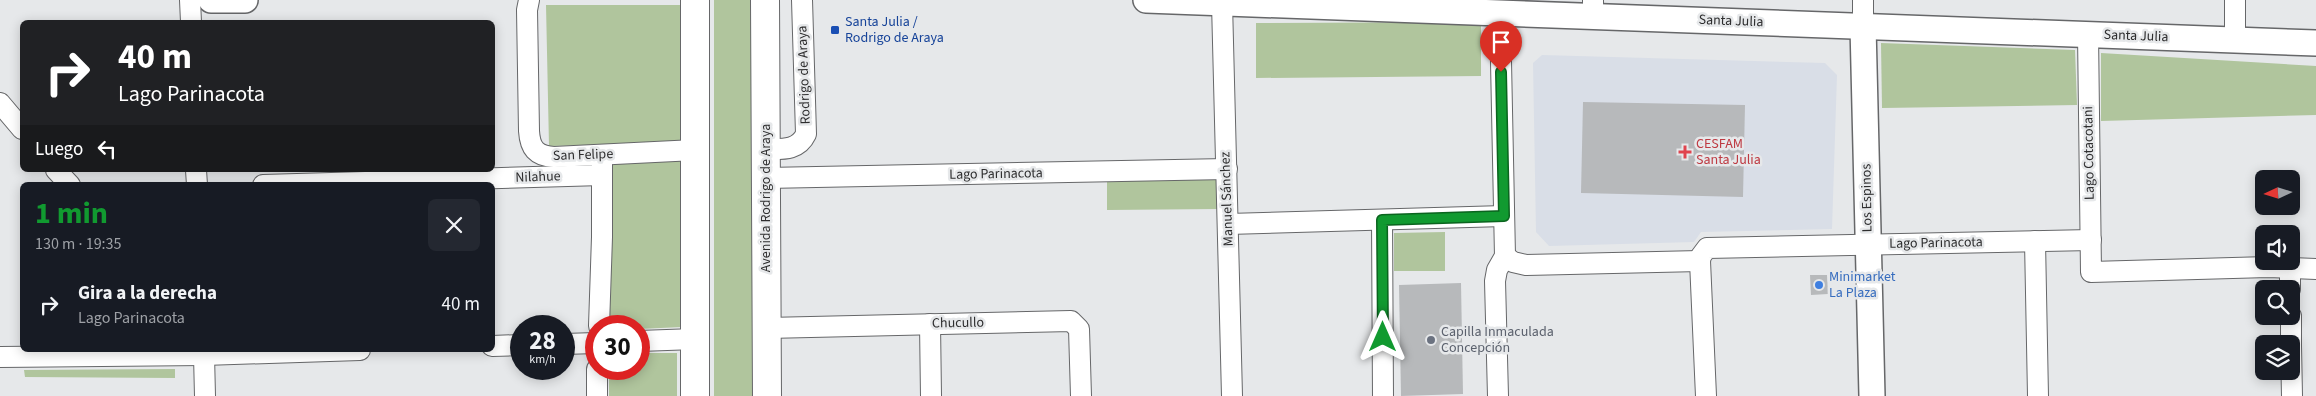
<!DOCTYPE html>
<html lang="es">
<head>
<meta charset="utf-8">
<style>
  :root { --surface:#171b24; --page:#242831; --text:#f1f3f6; --muted:#9ea1a6; --accent:#119a30 }
  body { margin:0; font-family:"Source Sans 3",sans-serif; background:var(--page); color:var(--text); height:100vh; display:flex; flex-direction:column; font-size:19px; white-space:nowrap }
  * { box-sizing:border-box; margin:0 }
  p { font-size:16px; color:var(--muted) }
  .icon { flex:none; width:28px; height:28px; fill:none; stroke:currentColor; stroke-width:2; stroke-linecap:round; stroke-linejoin:round }
  .map { position:relative; flex:1; overflow:hidden }
  .details { position:absolute; left:20px; top:182px; width:475px; height:170px; display:flex; flex-direction:column; background:var(--surface); border-radius:8px; box-shadow:0 2px 12px #0003 }
  .details>* { flex:none }
  .top-card { position:absolute; left:20px; top:20px; width:475px; height:152px; border-radius:8px; box-shadow:0 2px 12px #0003; background:#202124; color:#fff; overflow:hidden }
  .needle { width:32px; rotate:266deg }
  .fabs { position:absolute; left:2255px; top:170px; display:grid; gap:10px }
  .fabs a { display:grid; place-items:center; width:45px; height:45px; border-radius:8px; background:var(--surface); box-shadow:0 2px 12px #0003; font-size:25px }
  .speed { position:absolute; left:510px; top:315px; display:flex; gap:10px; font-size:25px; font-weight:700; text-align:center }
  .speed>* { display:grid; place-content:center; width:65px; height:65px; border-radius:50%; background:var(--surface); box-shadow:0 2px 12px #0003; line-height:1 }
  .speed small { font-size:12px; font-weight:400 }
  .speed .limit { border:8px solid #d22; background:#fff; color:#111 }
  .pin { position:absolute; display:grid; place-items:center; width:42px; height:42px; color:#fff; margin:-51px -21px; border-radius:50% 50% 50% 0; rotate:-45deg; box-shadow:0 0 5px #0007 }
  .pin .icon { rotate:45deg }
  .me { position:absolute; width:55px; margin:-28px; rotate:0deg; stroke-linejoin:round; filter:drop-shadow(0 0 4px #0008) }
  .turn { display:flex; align-items:center; gap:18px; height:105px; padding:0 15px; font-size:22px }
  .turn .icon { width:65px; height:65px; stroke-width:2.5 }
  .turn b { display:block; font-size:35px; line-height:42px }
  .then { display:flex; align-items:center; height:48px; padding:0 15px; background:#0003; gap:10px; font-size:19px }
  .round { display:grid; place-items:center; flex:none; width:52px; height:52px; border-radius:8px; background:var(--page) }
  .head { display:flex; align-items:center; justify-content:space-between; height:85px; padding:0 15px }
  h1 { font-size:30px; font-weight:700; line-height:38px; color:var(--accent) }
  ul { padding:0; list-style:none }
  li { display:flex; align-items:center; gap:15px; height:75px; padding:0 15px }
  li div { flex:1 }
  li b { display:block; font-size:19px }
  li em { font-style:normal }
  .map>svg:first-child { display:block }
  .built { fill:#d9dee7 }
  .green { fill:#b0c59d }
  .building { fill:#b7b9bb }
  .lines { fill:none; stroke-linecap:round; stroke-linejoin:round }
  .minor-casing { stroke:#666769; stroke-width:22 }
  .tertiary-casing { stroke:#666769; stroke-width:28 }
  .secondary-casing { stroke:#666769; stroke-width:30 }
  .minor { stroke:#fff; stroke-width:20 }
  .tertiary { stroke:#fff; stroke-width:25 }
  .secondary { stroke:#fff; stroke-width:28 }
  .route-casing { stroke:#0b641f; stroke-width:12 }
  .route { stroke:#119a30; stroke-width:9 }
  .transit-dot { fill:#1a4fb4; stroke:#e6e8ea; stroke-width:2 }
  .health-dot { fill:#e0444e; stroke:#e6e8ea; stroke-width:2 }
  .shop-dot { fill:#3f7fe0; stroke:#e6e8ea; stroke-width:2 }
  .worship-dot { fill:#6b7280; stroke:#e6e8ea; stroke-width:2 }
  .labels { text-anchor:middle; dominant-baseline:central; stroke-width:5; stroke-linejoin:round; paint-order:stroke }
  .street-label { font-size:14px; fill:#2e2e2f; stroke:#e6e8ea }
  .transit-label { font-size:14px; fill:#164399; stroke:#e6e8ea; text-anchor:start }
  .health-label { font-size:14px; fill:#be3a42; stroke:#e6e8ea; text-anchor:start }
  .shop-label { font-size:14px; fill:#366cbe; stroke:#e6e8ea; text-anchor:start }
  .worship-label { font-size:14px; fill:#5b616d; stroke:#e6e8ea; text-anchor:start }
</style>
</head>
<body>
<div class="map">
<svg width="2316" height="396" viewBox="0 0 2316 396">
  <rect width="100%" height="100%" fill="#e6e8ea"/>
  <polygon class="built" points="1542,55 1825,63 1837,75 1832,229 1701,232 1694,242 1549,246 1536,232 1533,63"/>
  <g class="green">
    <polygon points="714,0 751,0 755,396 714,396"/>
    <polygon points="546,5 684,5 682,327 639,329 639,326 606,326 612,145 549,146"/>
    <polygon points="1481,22 1481,76 1256,78 1256,23"/>
    <polygon points="1881,43 2075,50 2077,105 1882,108"/>
    <polygon points="2101,53 2316,66 2316,115 2101,121"/>
    <polygon points="1218,178 1218,209 1107,210 1107,179"/>
    <polygon points="1445,232 1445,271 1394,271 1394,233"/>
    <polygon points="639,353 677,353 677,396 609,396 609,369 639,369"/>
    <polygon points="175,369 175,378 25,377 24,370"/>
  </g>
  <g class="building">
    <polygon points="1583,102 1745,105 1743,197 1581,193"/>
    <polygon points="1810,275 1827,275 1828,294 1811,295"/>
    <polygon points="1461,283 1463,394 1401,396 1399,285"/>
  </g>
  <g class="lines">
    <g class="minor-casing">
      <g id="minor">
        <polyline points="190,0 191,22"/>
        <path d="M529 0 527 10 529 131C530 148 536 156 554 157L695 150"/>
        <polyline points="1593,0 1593,16"/>
        <polyline points="1863,0 1863,26"/>
        <polyline points="1222,3 1232,396"/>
        <polyline points="2088,34 2091,272 2268,267 2316,269"/>
        <polyline points="2235,40 2235,0"/>
        <polyline points="0,103 22,129"/>
        <path d="M766 149C782 149 798 151 806 134L802 0"/>
        <polyline points="56,170 70,185"/>
        <polyline points="196,170 197,185"/>
        <polyline points="766,178 1227,169"/>
        <polyline points="263,185 602,175"/>
        <polyline points="1382,220 1383,396"/>
        <polyline points="1228,224 1504,216"/>
        <polyline points="2035,241 2038,396"/>
        <polyline points="1505,256 1513,262 1526,265 1700,261"/>
        <polyline points="2290,268 2290,289"/>
        <polyline points="2291,316 2291,344"/>
        <polyline points="930,324 931,396"/>
        <polyline points="599,326 602,237 602,163"/>
        <polyline points="767,328 1071,321 1079,329 1081,396"/>
        <polyline points="639,341 695,339"/>
        <polyline points="564,344 596,343"/>
        <polyline points="492,346 521,345"/>
        <polyline points="2291,346 2292,396"/>
        <polyline points="204,355 205,396"/>
        <polyline points="0,357 204,355 360,350"/>
        <polyline points="597,369 597,396"/>
        <polyline points="1498,396 1495,281 1497,270 1505,256 1500,13"/>
        <polyline points="1706,396 1700,261 1701,256 1707,248 2091,240"/>
      </g>
    </g>
    <g class="tertiary-casing">
      <g id="tertiary">
        <polyline points="211,0 245,0"/>
        <polyline points="1146,0 2316,43"/>
        <polyline points="1863,26 1872,396"/>
      </g>
    </g>
    <g class="secondary-casing">
      <g id="secondary">
        <polyline points="695,0 695,396"/>
        <polyline points="765,0 767,396"/>
      </g>
    </g>
    <use href="#minor" class="minor"/>
    <use href="#tertiary" class="tertiary"/>
    <use href="#secondary" class="secondary"/>
  </g>
  <g class="lines">
    <g class="route-casing">
      <polyline id="route" points="1383,337 1382,220 1504,216 1501,72"/>
    </g>
    <use href="#route" class="route"/>
  </g>
  <rect class="transit-dot" x="830" y="25" width="10" height="10" rx="2.5"/>
  <path class="health-dot" d="M1682.5 144.5h5v5h5v5h-5v5h-5v-5h-5v-5h5z"/>
  <circle class="shop-dot" cx="1819" cy="285" r="5"/>
  <circle class="worship-dot" cx="1431" cy="340" r="5"/>
  <g class="labels">
    <g class="street-label">
      <text transform="translate(1731 21) rotate(2)">Santa Julia</text>
      <text transform="translate(2136 36) rotate(2)">Santa Julia</text>
      <text transform="translate(804 75) rotate(-92)">Rodrigo de Araya</text>
      <text transform="translate(2089 153) rotate(-91)">Lago Cotacotani</text>
      <text transform="translate(583 155) rotate(-2)">San Felipe</text>
      <text transform="translate(996 174) rotate(-1)">Lago Parinacota</text>
      <text transform="translate(538 177) rotate(-2)">Nilahue</text>
      <text transform="translate(766 198) rotate(-90)">Avenida Rodrigo de Araya</text>
      <text transform="translate(1867 198) rotate(-91)">Los Espinos</text>
      <text transform="translate(1227 199) rotate(-92)">Manuel Sánchez</text>
      <text transform="translate(1936 243) rotate(-1)">Lago Parinacota</text>
      <text transform="translate(958 323) rotate(-1)">Chucullo</text>
    </g>
    <g class="transit-label">
      <text x="845" y="22">Santa Julia /<tspan x="845" dy="16">Rodrigo de Araya</tspan></text>
    </g>
    <g class="health-label">
      <text x="1696" y="144">CESFAM<tspan x="1696" dy="16">Santa Julia</tspan></text>
    </g>
    <g class="shop-label">
      <text x="1829" y="277">Minimarket<tspan x="1829" dy="16">La Plaza</tspan></text>
    </g>
    <g class="worship-label">
      <text x="1441" y="332">Capilla Inmaculada<tspan x="1441" dy="16">Concepción</tspan></text>
    </g>
  </g>
</svg>
<div class="fabs">
<a><svg class="needle" viewBox="-14 -14 28 28"><path d="M0-13l5 13h-10z" fill="#e53935"/><path d="M0 13l5-13h-10z" fill="#9ea1a6"/></svg></a>
<a><svg class="icon" aria-label="sound" viewBox="0 0 24 24"><path d="M4 9h4l5-4v14l-5-4H4zM17 9q2 3 0 6"/></svg></a>
<a><svg class="icon" aria-label="search" viewBox="0 0 24 24"><circle cx="10" cy="10" r="6"/><path d="M15 15l6 6"/></svg></a>
<a><svg class="icon" aria-label="layers" viewBox="0 0 24 24"><path d="M12 4l9 5-9 5-9-5zM3 14l9 5 9-5"/></svg></a>
</div>
<div class="speed"><div>28<small>km/h</small></div><div class="limit">30</div></div>
<div class="pin" style="left:1501px;top:72px;background:#d93025"><svg class="icon" aria-label="arrive" viewBox="0 0 24 24"><path d="M6 21V4h12l-3 4 3 4H6"/></svg></div>
<svg class="me" style="left:1383px;top:337px" viewBox="-20 -20 40 40"><path d="M0-17L14 15 0 8-14 15z" fill="#119a30" stroke="#fff" stroke-width="4"/></svg>
<div class="top-card">
<div class="turn"><svg class="icon" aria-label="right" viewBox="0 0 24 24"><path d="M7 20v-9h11M14 6l5 5-5 5"/></svg><div><b>40 m</b>Lago Parinacota</div></div>
<div class="then">Luego<svg class="icon" aria-label="left" viewBox="0 0 24 24"><path d="M17 20v-9H6M10 6l-5 5 5 5"/></svg></div>
</div>
<section class="details">
<div class="head"><div><h1>1 min</h1><p>130 m · 19:35</p></div><a class="round"><svg class="icon" aria-label="close" viewBox="0 0 24 24"><path d="M6 6l12 12M18 6L6 18"/></svg></a></div>
<ul>
<li><svg class="icon" aria-label="right" viewBox="0 0 24 24"><path d="M7 20v-9h11M14 6l5 5-5 5"/></svg><div><b>Gira a la derecha</b><p>Lago Parinacota</p></div><em>40 m</em></li>
</ul>
</section>
</div>
</body>
</html>
